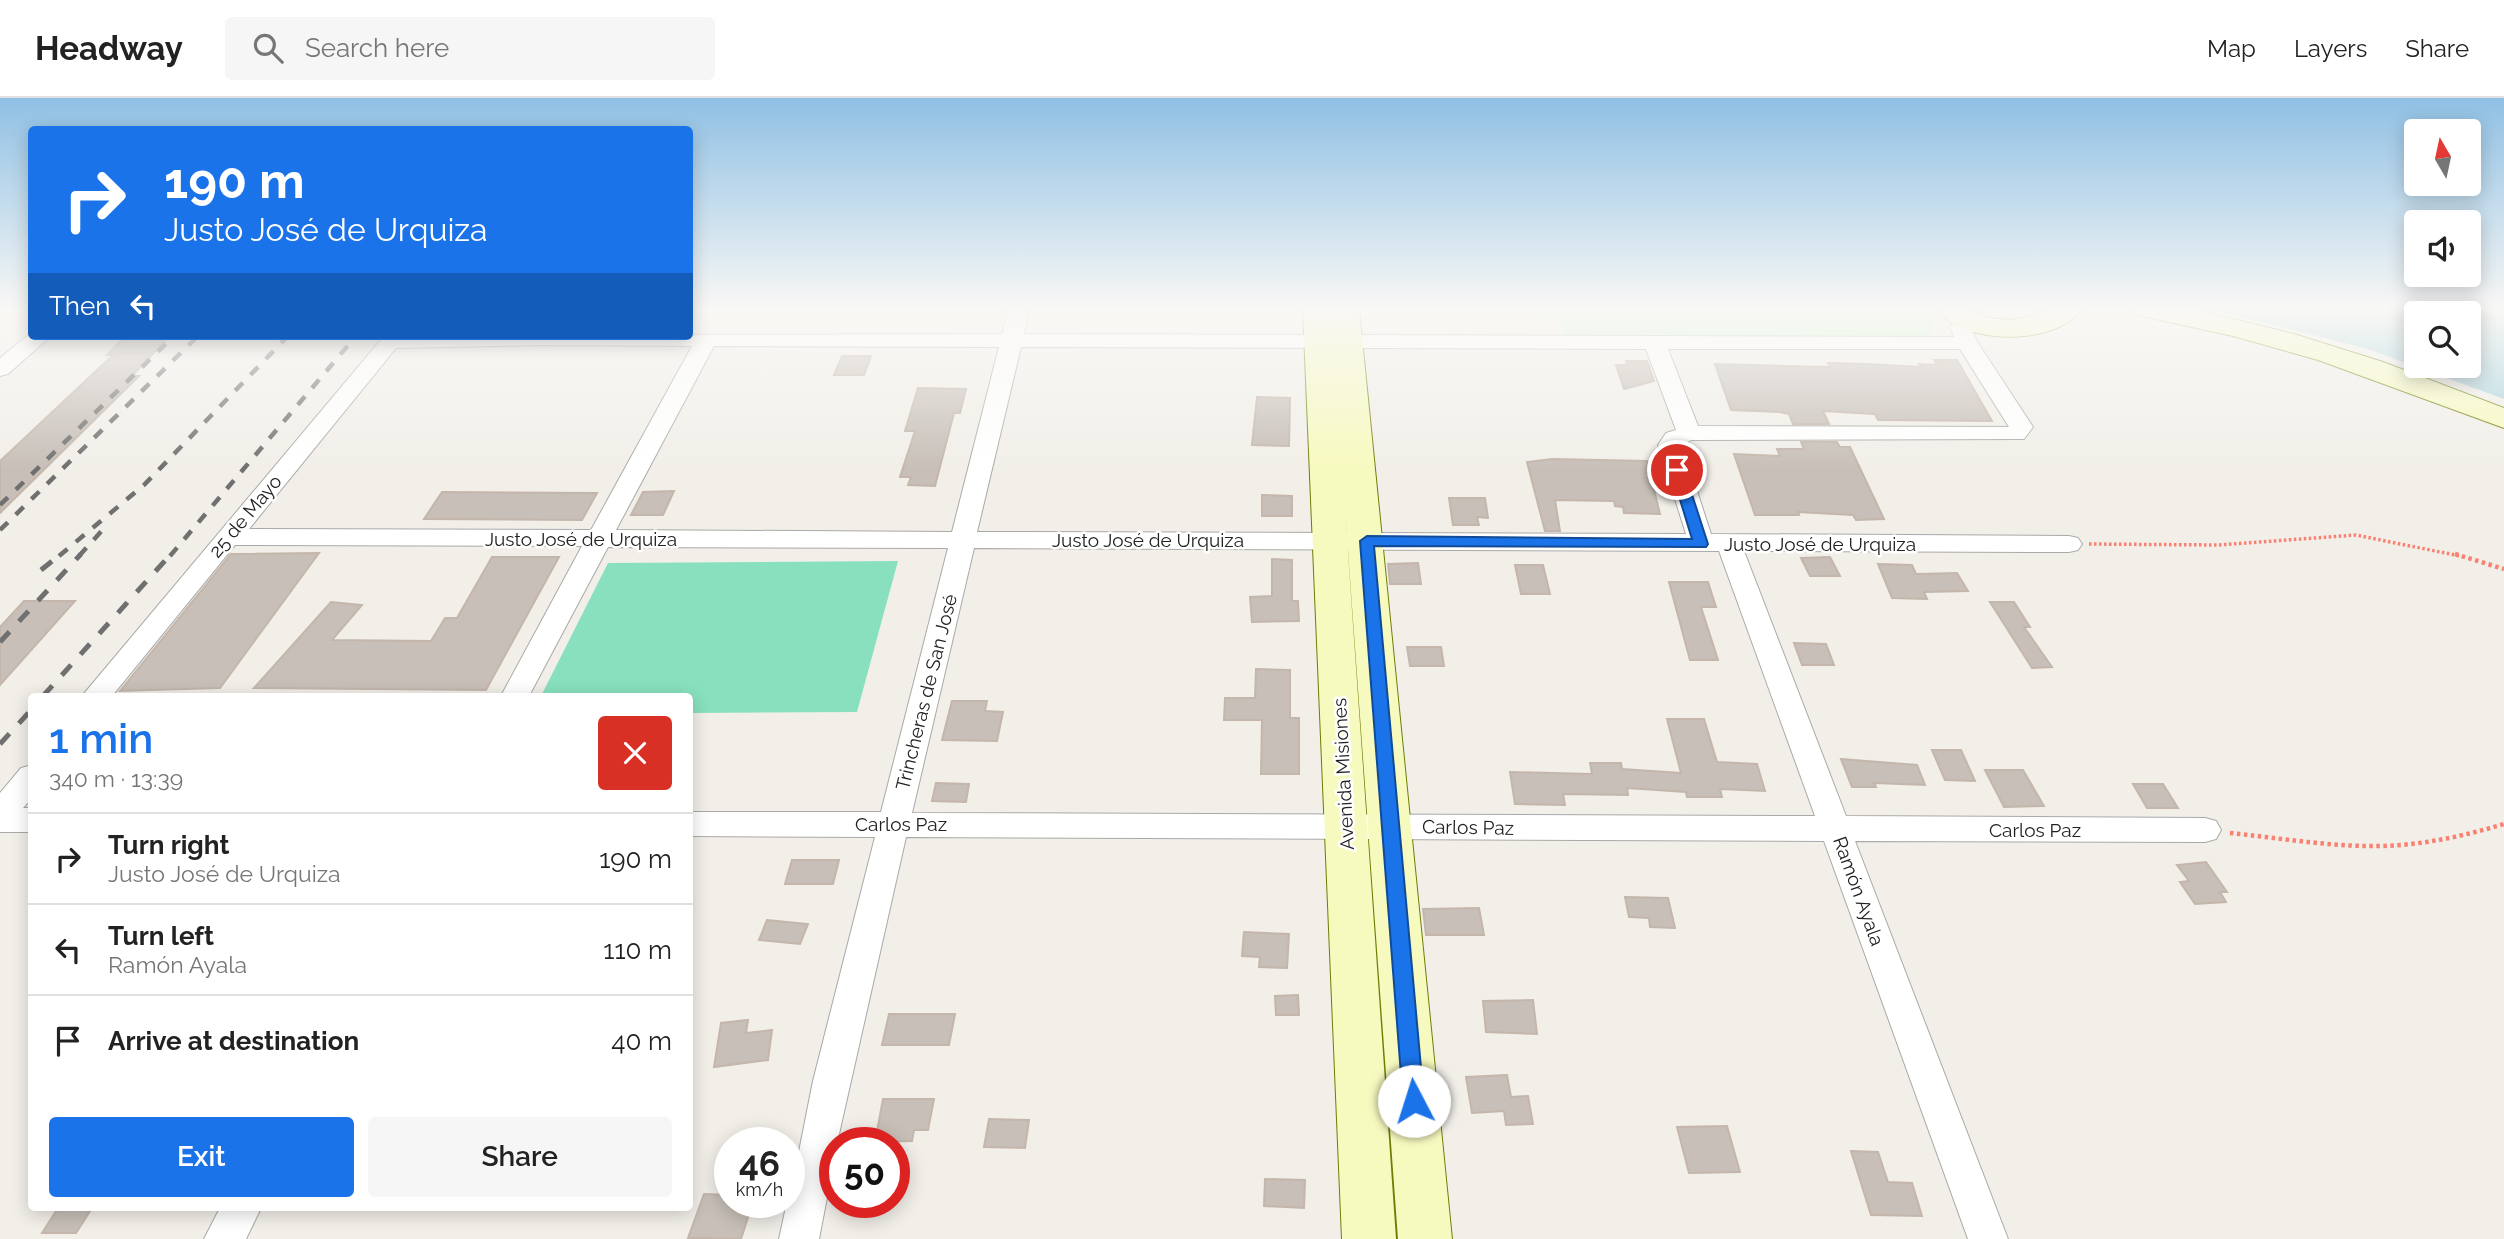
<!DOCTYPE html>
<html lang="en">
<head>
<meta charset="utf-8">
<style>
  :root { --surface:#fff; --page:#f6f6f6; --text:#222; --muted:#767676; --line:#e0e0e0; --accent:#1a73e8 }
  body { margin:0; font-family:Raleway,sans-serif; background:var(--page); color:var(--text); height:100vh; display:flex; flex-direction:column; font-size:26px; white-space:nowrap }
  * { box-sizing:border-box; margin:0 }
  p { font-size:23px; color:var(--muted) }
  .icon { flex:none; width:38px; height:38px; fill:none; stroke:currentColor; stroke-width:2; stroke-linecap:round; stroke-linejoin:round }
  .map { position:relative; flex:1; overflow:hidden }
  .side { position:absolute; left:28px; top:595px; width:665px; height:518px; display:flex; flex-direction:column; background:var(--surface); border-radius:7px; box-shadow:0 4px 18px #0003 }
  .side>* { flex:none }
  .top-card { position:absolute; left:28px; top:28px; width:665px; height:214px; border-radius:7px; box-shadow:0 4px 18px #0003; background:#1a73e8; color:#fff; overflow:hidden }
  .needle { width:46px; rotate:351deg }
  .tools { position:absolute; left:2404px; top:21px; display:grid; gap:14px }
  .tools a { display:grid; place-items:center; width:77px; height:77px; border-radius:7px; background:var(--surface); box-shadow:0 4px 18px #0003; font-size:35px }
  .speed { position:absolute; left:714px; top:1029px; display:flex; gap:14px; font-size:35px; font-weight:700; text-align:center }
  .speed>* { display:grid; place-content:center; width:91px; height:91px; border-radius:50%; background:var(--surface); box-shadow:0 4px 18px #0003; line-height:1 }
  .speed small { font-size:18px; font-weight:400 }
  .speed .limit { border:10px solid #d22; background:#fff; color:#111 }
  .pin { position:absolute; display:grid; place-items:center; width:60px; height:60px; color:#fff; margin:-30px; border:4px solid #fff; border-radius:50%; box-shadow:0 2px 7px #0007 }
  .me { position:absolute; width:77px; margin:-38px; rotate:355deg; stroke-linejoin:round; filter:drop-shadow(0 0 5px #0008) }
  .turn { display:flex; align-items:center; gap:24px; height:147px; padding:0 21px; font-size:32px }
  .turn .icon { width:91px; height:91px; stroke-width:2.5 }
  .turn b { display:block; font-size:49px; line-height:60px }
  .then { display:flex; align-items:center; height:66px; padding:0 21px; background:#0003; gap:14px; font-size:26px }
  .round { display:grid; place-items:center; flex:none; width:74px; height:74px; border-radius:7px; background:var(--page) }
  .headline { display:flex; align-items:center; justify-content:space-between; height:119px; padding:0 21px }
  h1 { font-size:42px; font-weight:600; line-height:52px; color:var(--accent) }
  .action { display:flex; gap:14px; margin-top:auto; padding:14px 21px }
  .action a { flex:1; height:80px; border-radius:7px; background:var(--accent); color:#fff; font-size:28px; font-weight:600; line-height:80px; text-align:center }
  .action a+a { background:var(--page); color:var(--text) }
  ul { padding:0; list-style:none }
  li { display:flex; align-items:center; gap:21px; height:91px; padding:0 21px; border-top:2px solid var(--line) }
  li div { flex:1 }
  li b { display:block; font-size:26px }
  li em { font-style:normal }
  header { display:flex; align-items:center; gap:42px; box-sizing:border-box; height:98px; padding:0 35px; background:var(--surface); border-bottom:2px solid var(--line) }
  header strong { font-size:33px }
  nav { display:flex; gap:38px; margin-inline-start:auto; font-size:24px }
  .search { width:490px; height:63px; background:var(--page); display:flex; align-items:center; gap:18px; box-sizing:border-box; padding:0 24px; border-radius:7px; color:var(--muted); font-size:26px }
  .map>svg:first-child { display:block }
  .park { fill:#c8facc }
  .pitch { fill:#88e0be }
  .water { fill:#aad3df; fill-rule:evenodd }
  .building { fill:#c7bfb8; stroke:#c4b6ab; stroke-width:2 }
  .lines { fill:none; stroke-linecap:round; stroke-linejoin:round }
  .minor-casing { stroke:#a9a9a9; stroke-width:2 }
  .secondary-casing { stroke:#707d05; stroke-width:2 }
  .path-far1 { stroke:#fa8072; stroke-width:3.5; stroke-dasharray:2.5 2.5; stroke-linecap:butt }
  .path { stroke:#fa8072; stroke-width:4.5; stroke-dasharray:3.5 3.5; stroke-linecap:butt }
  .minor { fill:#fff; fill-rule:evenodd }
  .secondary { fill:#f7fabf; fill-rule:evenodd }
  .rail-far1 { stroke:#707070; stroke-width:4.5; stroke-dasharray:11 11; stroke-linecap:butt }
  .rail { stroke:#707070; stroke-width:5; stroke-dasharray:14 14; stroke-linecap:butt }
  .route { fill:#1a73e8; stroke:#114b97; stroke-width:2 }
  .labels { text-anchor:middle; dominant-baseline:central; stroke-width:5; stroke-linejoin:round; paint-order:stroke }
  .street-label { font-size:19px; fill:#222; stroke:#fff }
</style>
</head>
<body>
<header>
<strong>Headway</strong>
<div class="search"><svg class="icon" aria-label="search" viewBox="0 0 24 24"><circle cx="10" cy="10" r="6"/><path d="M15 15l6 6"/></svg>Search here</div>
<nav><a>Map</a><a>Layers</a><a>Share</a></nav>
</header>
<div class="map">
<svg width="2504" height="1141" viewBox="0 0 2504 1141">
  <rect width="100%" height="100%" fill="#f2efe9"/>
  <polygon class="park" points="1472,211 1926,211 1934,220 1930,240 1566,238 1559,224 1530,215"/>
  <polygon class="pitch" points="898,463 857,614 690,615 690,598 541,598 608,465"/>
  <path class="water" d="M2195 211H2504V301L2368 251 2242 219ZM2417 215H2469V268H2417Z"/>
  <g class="building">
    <polygon points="125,238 169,238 132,278 139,278 0,415 0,363 113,257 107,257"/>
    <polygon points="842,258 871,258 864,277 834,277"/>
    <polygon points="1934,262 1957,262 1992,323 1878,322 1875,316 1823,313 1829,326 1793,326 1789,316 1780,314 1731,312 1715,266 1830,269 1828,265 1866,266 1921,269 1919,266 1937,267"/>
    <polygon points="1626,263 1647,263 1654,283 1624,291 1616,267 1627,267"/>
    <polygon points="918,290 966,291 960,315 954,315 935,388 908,387 911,379 900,379 915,333 905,333"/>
    <polygon points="1257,299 1290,300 1289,348 1252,347"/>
    <polygon points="1801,344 1837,344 1840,349 1850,349 1884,421 1856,422 1853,417 1798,414 1799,417 1755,417 1734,356 1780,358 1777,351 1804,351"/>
    <polygon points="1552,361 1647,363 1660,416 1624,415 1623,409 1615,408 1614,403 1555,402 1560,433 1545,433 1527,364"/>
    <polygon points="674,393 663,417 631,417 643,394"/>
    <polygon points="442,394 594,395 597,395 582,422 424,421"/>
    <polygon points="1262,397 1292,398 1292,418 1262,418"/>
    <polygon points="1449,400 1485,400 1488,420 1477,419 1479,427 1453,427"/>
    <polygon points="319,455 220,590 120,593 231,456"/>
    <polygon points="492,459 559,459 486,592 254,590 331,504 362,507 332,542 431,543 445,520 457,520"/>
    <polygon points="1830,459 1840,478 1810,478 1801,460"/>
    <polygon points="1272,461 1292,462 1292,503 1298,503 1299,523 1252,524 1250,499 1272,498"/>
    <polygon points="1418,465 1421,486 1390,486 1388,466"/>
    <polygon points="1878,466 1912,467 1916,476 1957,475 1968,493 1924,494 1927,501 1892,500"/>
    <polygon points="1515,467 1543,467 1550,496 1521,496"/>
    <polygon points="1669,484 1708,484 1716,509 1701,509 1718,562 1690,562"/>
    <polygon points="24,503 75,503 0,587 0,529"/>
    <polygon points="1990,504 2014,504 2030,529 2024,529 2052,569 2032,570"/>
    <polygon points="1794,545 1826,546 1834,567 1802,567"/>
    <polygon points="1407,549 1441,549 1444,568 1410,568"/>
    <polygon points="1256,571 1290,572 1290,620 1299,620 1299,676 1261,676 1262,622 1224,622 1225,600 1255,600"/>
    <polygon points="952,603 987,603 985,613 1003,614 997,643 942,642"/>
    <polygon points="1667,621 1704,621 1717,664 1757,666 1765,693 1720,691 1722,699 1687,699 1686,694 1627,690 1628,697 1563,696 1565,707 1515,706 1510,674 1592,676 1590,665 1621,665 1622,671 1681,675"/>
    <polygon points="1932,652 1961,652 1975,683 1945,682"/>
    <polygon points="1841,661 1917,667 1925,687 1874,685 1876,689 1852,689"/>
    <polygon points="1985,672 2023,672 2044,708 2004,709"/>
    <polygon points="936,685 969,686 966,704 932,703"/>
    <polygon points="2133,686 2163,686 2178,710 2147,710"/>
    <polygon points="792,762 839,762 833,786 785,786"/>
    <polygon points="2206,764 2227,794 2220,794 2226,804 2195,806 2180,784 2189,783 2177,767"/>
    <polygon points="1625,799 1668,800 1675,830 1650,829 1649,820 1629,819"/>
    <polygon points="1479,810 1484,837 1426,837 1423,811"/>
    <polygon points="767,822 808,826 800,846 759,842"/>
    <polygon points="1244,834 1289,836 1287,870 1259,869 1260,859 1242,858"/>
    <polygon points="1298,897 1299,917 1276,917 1275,898"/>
    <polygon points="1533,902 1537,936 1486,934 1483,903"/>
    <polygon points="889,916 955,916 949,947 882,947"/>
    <polygon points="748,922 746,935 772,932 768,962 714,969 721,925"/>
    <polygon points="1507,977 1511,999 1528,998 1533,1026 1506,1027 1504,1013 1472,1015 1466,979"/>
    <polygon points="883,1001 934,1001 928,1032 914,1032 912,1043 875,1044"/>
    <polygon points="989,1021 1029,1022 1025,1050 984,1049"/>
    <polygon points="1727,1028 1740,1074 1689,1075 1677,1029"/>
    <polygon points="1851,1053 1878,1054 1888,1084 1912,1085 1922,1118 1871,1117"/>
    <polygon points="1265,1081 1305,1082 1304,1110 1264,1108"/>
    <polygon points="704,1096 730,1097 730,1104 753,1104 741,1141 688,1140"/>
    <polygon points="58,1110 92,1110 76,1135 42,1135"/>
  </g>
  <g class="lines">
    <g class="minor-casing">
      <g id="minor">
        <path d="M1009 211H1029L1024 236 1954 239 1950 229 1954 225H1968L1978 245 2033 329 2024 341 1691 342 1682 347 1711 436 2069 438 2078 440 2082 446 2078 452 2069 454 1744 453 1846 718 2205 720 2216 723 2221 732 2216 741 2205 744 1855 743 2008 1141H1968L1824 743 906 739 837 1045H835V1058L819 1141H779L787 1104H789L813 983 875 739 690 738V714H881L948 450 608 449 529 598H501L582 448 235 447 112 598H82L384 238 1002 236ZM542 247 692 248 591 432 249 431 396 250ZM714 248 999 249 952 434 616 432ZM1021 249 1646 251 1676 332 1666 335 1658 347 1686 436 977 434ZM1668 251H1960L2009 329 1698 328ZM974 450 1719 453 1815 718 912 715Z"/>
        <polygon points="32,234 32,238 51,238 8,276 0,278 0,260"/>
        <polygon points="32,667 32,700 23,710 32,710 32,734 0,734 0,695 21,670"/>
        <polygon points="220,1110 261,1110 246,1141 204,1141"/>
      </g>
    </g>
    <g class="secondary-casing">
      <g id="secondary">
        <polygon points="1303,211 1359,211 1452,1141 1398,1141 1345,412 1396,1141 1342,1141"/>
        <path d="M1937 211H1969L1988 220 2011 222 2028 219 2047 211H2082C2057 248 1962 248 1937 211Z"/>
        <polygon points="2133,211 2191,211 2294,236 2383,264 2504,310 2504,330 2318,262 2233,238 2137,217"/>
      </g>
    </g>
    <polyline class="path-far1" points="2089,446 2218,447 2356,437 2460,458"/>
    <g class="path">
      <polyline points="2455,456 2504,471"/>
      <path d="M2230 735C2280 740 2331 749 2381 748 2423 747 2464 738 2504 726"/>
    </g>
    <use href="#minor" class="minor"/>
    <use href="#secondary" class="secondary"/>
    <g class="rail-far1">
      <polyline points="0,407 174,238"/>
      <polyline points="0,432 198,238"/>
      <polyline points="59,458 144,387 288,238"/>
      <polyline points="79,458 106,428"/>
      <polyline points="170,458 356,238"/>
    </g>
    <g class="rail">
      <polyline points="41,472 61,456"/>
      <polyline points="0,544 81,456"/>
      <polyline points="43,598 171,456"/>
      <polyline points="0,646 32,611"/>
    </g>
  </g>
  <linearGradient id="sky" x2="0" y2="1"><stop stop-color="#8fc0e4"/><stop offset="0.57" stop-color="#f9f8f5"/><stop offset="1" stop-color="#f9f8f5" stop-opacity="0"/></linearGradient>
  <rect width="2504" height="371" fill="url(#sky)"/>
  <polygon class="route" points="1677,367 1684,372 1708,446 1706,449 1374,448 1424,1003 1421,1010 1414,1013 1406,1010 1403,1003 1360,443 1367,438 1692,441 1671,372"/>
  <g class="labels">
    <g class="street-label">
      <text transform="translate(245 418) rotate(-50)">25 de Mayo</text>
      <text x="581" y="441">Justo José de Urquiza</text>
      <text x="1148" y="442">Justo José de Urquiza</text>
      <text x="1820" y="446">Justo José de Urquiza</text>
      <text transform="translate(926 594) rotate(-76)">Trincheras de San José</text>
      <text transform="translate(1343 676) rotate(-93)">Avenida Misiones</text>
      <text x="901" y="726">Carlos Paz</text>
      <text transform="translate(1468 729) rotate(1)">Carlos Paz</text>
      <text x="2035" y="732">Carlos Paz</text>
      <text transform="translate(1859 793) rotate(70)">Ramón Ayala</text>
    </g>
  </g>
</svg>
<div class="tools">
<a><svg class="needle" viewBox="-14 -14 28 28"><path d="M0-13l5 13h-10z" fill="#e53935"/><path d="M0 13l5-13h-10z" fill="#767676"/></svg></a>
<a><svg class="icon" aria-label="sound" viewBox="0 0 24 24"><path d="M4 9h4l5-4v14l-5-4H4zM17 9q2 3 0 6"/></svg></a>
<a><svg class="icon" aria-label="search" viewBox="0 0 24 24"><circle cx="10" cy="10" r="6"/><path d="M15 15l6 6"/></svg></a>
</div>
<div class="speed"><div>46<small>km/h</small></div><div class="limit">50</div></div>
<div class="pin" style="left:1677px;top:372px;background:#d93025"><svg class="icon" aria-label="arrive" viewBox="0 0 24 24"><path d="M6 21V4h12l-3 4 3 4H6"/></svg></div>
<svg class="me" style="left:1414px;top:1003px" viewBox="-20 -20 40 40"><circle r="19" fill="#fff"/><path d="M0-13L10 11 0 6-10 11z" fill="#1a73e8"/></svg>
<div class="top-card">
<div class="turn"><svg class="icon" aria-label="right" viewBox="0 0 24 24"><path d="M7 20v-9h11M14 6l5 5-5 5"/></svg><div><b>190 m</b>Justo José de Urquiza</div></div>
<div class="then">Then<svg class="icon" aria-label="left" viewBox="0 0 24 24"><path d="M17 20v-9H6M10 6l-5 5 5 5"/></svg></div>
</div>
<section class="side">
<div class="headline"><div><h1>1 min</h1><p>340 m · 13:39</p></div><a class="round" style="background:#d93025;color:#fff"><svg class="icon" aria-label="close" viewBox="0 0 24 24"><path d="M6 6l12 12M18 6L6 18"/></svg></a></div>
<ul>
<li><svg class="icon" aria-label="right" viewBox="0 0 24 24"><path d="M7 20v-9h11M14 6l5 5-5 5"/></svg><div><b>Turn right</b><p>Justo José de Urquiza</p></div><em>190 m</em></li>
<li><svg class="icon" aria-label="left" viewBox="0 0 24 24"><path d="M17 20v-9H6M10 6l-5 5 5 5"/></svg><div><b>Turn left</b><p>Ramón Ayala</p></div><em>110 m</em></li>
<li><svg class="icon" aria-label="arrive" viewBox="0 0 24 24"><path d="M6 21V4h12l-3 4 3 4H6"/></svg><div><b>Arrive at destination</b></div><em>40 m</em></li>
</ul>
<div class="action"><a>Exit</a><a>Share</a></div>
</section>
</div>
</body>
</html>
